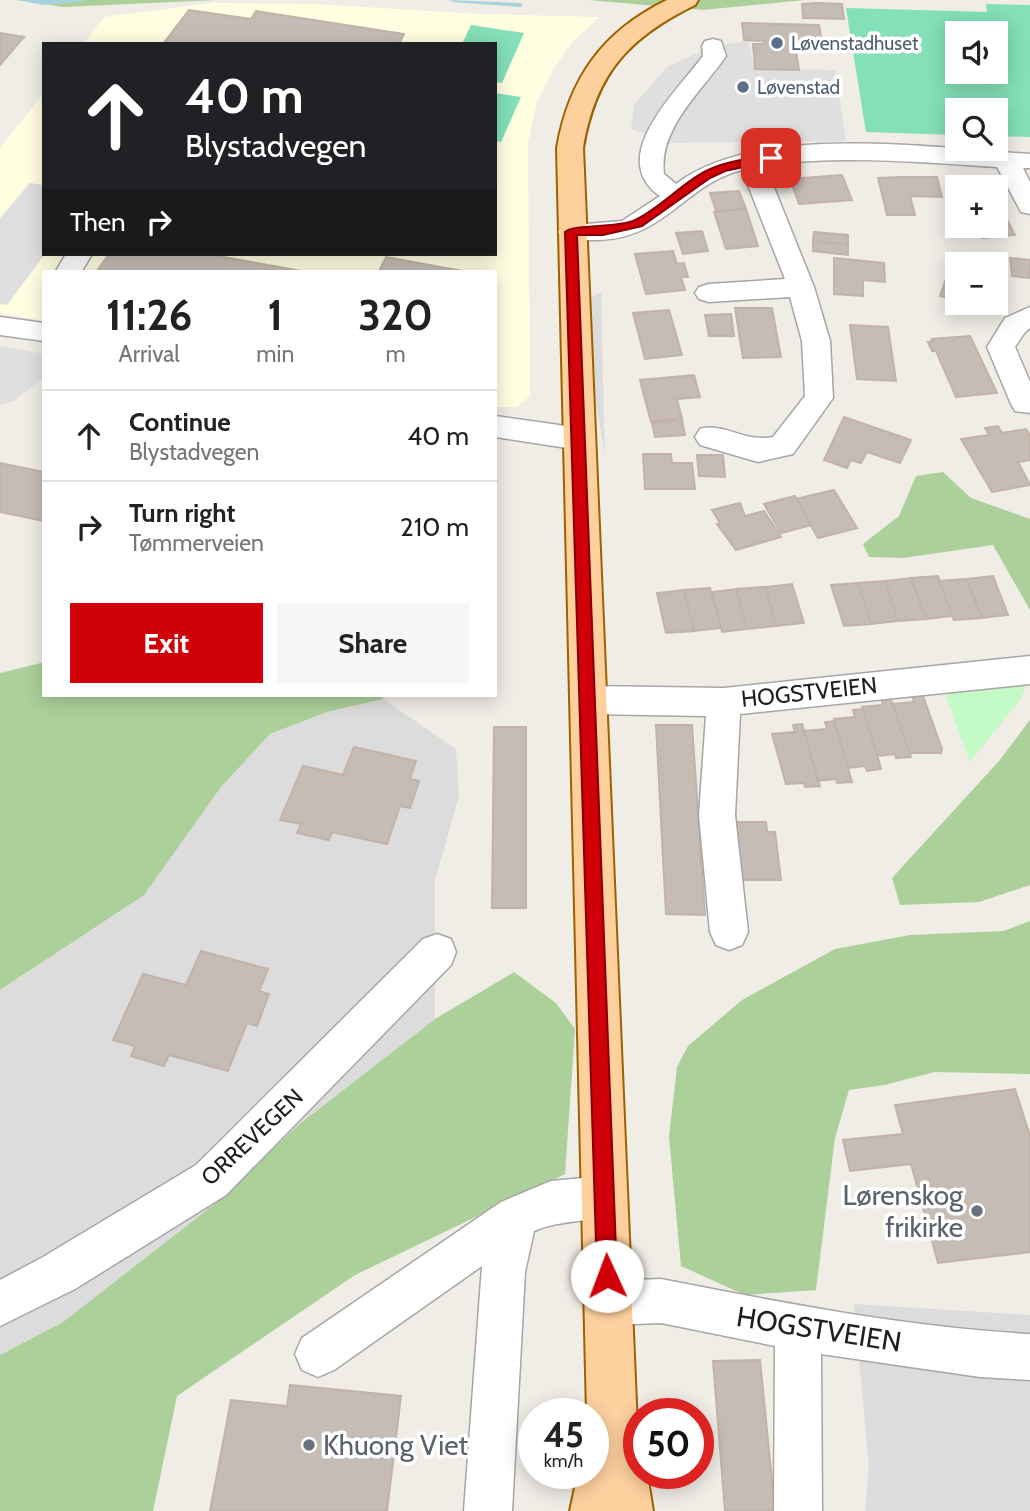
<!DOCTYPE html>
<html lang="en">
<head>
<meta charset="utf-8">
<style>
  :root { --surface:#fff; --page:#f6f6f6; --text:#222; --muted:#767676; --line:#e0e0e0; --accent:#cf0008 }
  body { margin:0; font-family:Cabin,sans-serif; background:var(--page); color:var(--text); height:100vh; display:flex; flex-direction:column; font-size:26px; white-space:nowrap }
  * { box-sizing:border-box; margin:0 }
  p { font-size:23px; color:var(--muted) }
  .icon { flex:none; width:38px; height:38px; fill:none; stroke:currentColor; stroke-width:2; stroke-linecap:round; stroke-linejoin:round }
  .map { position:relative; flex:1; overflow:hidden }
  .side { position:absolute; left:42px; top:270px; width:455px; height:427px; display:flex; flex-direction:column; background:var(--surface); border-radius:0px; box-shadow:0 4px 18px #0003 }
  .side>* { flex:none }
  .guide { position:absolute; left:42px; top:42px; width:455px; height:214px; border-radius:0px; box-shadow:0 4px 18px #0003; background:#202124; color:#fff; overflow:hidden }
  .fabs { position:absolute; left:945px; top:21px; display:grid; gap:14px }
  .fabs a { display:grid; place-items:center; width:63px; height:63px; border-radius:0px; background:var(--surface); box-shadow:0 4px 18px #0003; font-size:35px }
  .speed { position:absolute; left:518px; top:1398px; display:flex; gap:14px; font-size:35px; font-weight:700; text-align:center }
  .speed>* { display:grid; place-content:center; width:91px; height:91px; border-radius:50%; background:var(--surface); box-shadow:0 4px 18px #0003; line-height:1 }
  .speed small { font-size:18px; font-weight:400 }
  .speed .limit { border:10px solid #d22; background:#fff; color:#111 }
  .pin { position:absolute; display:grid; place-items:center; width:60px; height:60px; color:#fff; margin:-30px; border-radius:14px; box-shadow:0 4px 10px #0006 }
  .me { position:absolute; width:77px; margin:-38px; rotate:358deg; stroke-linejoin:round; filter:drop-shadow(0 0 5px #0008) }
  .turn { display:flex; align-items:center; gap:24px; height:147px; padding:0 28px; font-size:32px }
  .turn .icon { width:91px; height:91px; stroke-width:2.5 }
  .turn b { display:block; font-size:49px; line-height:60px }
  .then { display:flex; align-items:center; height:66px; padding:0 28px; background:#0003; gap:14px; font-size:26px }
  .eta { display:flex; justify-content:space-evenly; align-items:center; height:119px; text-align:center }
  .eta b { font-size:42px; font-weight:700; line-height:49px }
  .action { display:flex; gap:14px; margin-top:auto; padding:14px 28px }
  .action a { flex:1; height:80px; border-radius:0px; background:var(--accent); color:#fff; font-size:28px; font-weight:700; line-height:80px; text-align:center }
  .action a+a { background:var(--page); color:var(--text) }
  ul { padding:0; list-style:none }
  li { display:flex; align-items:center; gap:21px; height:91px; padding:0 28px; border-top:2px solid var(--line) }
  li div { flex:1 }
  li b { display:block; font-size:26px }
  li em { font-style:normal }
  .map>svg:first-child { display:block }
  .residential { fill:#dddcdc }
  .education { fill:#fffee0 }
  .forest { fill:#acd09a }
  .park { fill:#c3fac5 }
  .pitch { fill:#83e0b8; fill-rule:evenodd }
  .parking { fill:#dfdfdf }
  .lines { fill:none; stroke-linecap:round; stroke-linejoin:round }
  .stream { fill:#a6d3de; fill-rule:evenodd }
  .building { fill:#c5bcb5; stroke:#c2b2a8; stroke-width:2 }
  .minor-casing { stroke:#a6a6a6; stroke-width:3 }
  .major-casing { stroke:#9b6200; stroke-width:4 }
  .minor { fill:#fff; fill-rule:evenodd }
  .major { fill:#fdd09e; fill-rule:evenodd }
  .route { fill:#cf0008; stroke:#870005; stroke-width:2 }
  .service-dot { fill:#5c6f8a; stroke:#fff; stroke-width:2.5 }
  .worship-dot { fill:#6b7280; stroke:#fff; stroke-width:2.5 }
  .labels { text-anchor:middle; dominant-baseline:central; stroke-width:7; stroke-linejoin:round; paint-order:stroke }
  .far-service-label { font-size:19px; fill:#4e5e75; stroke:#fff; text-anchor:start }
  .street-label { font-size:23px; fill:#1f1f1f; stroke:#fff }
  .near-worship-label { font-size:28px; fill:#5b616d; stroke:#fff; text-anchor:end }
  .near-street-label { font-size:28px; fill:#1f1f1f; stroke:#fff }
</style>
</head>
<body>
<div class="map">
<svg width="1030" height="1511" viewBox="0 0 1030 1511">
  <rect width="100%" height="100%" fill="#f0ece6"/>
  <g class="residential">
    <polygon points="601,292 604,428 605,454 591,375 590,340 590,298"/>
    <polygon points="383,699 456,749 459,796 435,880 435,1019 297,1126 212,1206 63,1322 0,1355 0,990 27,973 221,787 270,734 327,712"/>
    <polygon points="854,1304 1030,1315 1030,1511 865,1511 869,1467"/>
  </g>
  <polygon class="education" points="212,3 315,4 479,14 600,17 573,41 554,68 537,102 528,142 530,396 517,407 495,407 495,271 44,271 44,321 0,313 0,148 44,93 44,254 495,254 495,44 83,44 104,17"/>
  <g class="forest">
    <polygon points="17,0 216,0 64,7"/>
    <polygon points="588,0 805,0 703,10"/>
    <polygon points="943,472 971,498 1030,519 1030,610 993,545 903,558 869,557 863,544 899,516 916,476"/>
    <polygon points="44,660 44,695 384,695 383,699 327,712 270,734 221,787 144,895 0,990 0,673 41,663"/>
    <polygon points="1030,720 1030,885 979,902 900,905 892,878 999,761"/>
    <polygon points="1030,921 1030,1074 935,1072 884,1085 849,1090 835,1138 816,1290 745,1295 681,1266 669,1137 677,1067 688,1046 742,1000 835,949 910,935 1004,931"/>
    <polygon points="514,972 556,1003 575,1029 565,1174 355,1275 177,1396 153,1511 0,1511 0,1355 63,1322 212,1206 297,1126 435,1019"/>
  </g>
  <polygon class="park" points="1029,680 1020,700 970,762 943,688"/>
  <g class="pitch">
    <path d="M986 4 1030 5V137L996 136V110H957V135L866 132 846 8 987 12ZM957 33H996V72H957Z"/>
    <polygon points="471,25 524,33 502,83 495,82 495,44 462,44"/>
    <polygon points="495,93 521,97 501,142 495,141"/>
  </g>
  <g class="parking">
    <polygon points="749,41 754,69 835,70 846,141 671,143 631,129 634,105 667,67 713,46"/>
    <polygon points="30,183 44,185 45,254 7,305 0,304 0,218"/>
    <polygon points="0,346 44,354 44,377 14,401 0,405"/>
  </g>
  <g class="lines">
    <g class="stream">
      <polygon points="18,0 84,0 81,2 43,5"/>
      <polygon points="450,0 520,3 523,5 520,7 453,2"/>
    </g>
  </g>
  <g class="building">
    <polygon points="817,3 842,4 844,19 803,18 802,4"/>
    <polygon points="189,10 251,19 256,11 404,34 399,44 163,44"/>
    <polygon points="742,23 819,25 822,43 792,42 795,45 799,70 755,69 753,44 764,44 764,41 744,40"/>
    <polygon points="0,33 24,37 0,65"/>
    <polygon points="842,175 852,200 799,204 790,179"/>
    <polygon points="901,177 937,177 942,197 910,196 915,215 887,215 878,178"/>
    <polygon points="739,191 746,209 716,211 710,193"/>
    <polygon points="996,199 1015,235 982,238 976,226 996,226"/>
    <polygon points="746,209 758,246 726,249 714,212"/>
    <polygon points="702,231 708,251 683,254 676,233"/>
    <polygon points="814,232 848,235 848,245 813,241"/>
    <polygon points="813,241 848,245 848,255 813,251"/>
    <polygon points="673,251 677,264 684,263 688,277 681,277 685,290 646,294 635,254"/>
    <polygon points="109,254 207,254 301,271 97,271"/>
    <polygon points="386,257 462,271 379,271"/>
    <polygon points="834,258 884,263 885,282 863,280 863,296 834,294"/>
    <polygon points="1010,258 1030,260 1030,278 1012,276"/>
    <polygon points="952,262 959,264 957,300 940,296"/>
    <polygon points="735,308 772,308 781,357 743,358"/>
    <polygon points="669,310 682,355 645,359 633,313"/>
    <polygon points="731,314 734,336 709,336 705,315"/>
    <polygon points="850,325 888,327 896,381 857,379"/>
    <polygon points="970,336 997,393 956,397 936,351 932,351 928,342 933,341 932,339"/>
    <polygon points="694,375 700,397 677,399 682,418 651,422 640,380"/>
    <polygon points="844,417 911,440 900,463 867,452 861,463 851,460 847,468 824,460"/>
    <polygon points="682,420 685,435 655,437 652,423"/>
    <polygon points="998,426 1002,433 1026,429 1030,435 1030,460 1018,462 1030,485 992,492 961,439 989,435 985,428"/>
    <polygon points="643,454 671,454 672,463 692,463 695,489 645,489"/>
    <polygon points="697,455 723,455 725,477 699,476"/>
    <polygon points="0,463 44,472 44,521 0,512"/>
    <polygon points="834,490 857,528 818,538 796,499"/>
    <polygon points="795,496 811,525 781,533 764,504"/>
    <polygon points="740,503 745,516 764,511 781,537 736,550 717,524 720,523 712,510"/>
    <polygon points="938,576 953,616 926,619 911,578"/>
    <polygon points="993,576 1008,615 982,618 966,579"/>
    <polygon points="911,578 926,619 898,621 885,581"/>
    <polygon points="966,579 982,618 954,620 939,581"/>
    <polygon points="885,581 898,621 871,624 858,583"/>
    <polygon points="858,583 871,624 844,626 831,585"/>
    <polygon points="792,584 804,623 776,626 765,587"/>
    <polygon points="765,587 776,626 747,629 736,589"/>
    <polygon points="710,588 721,628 694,631 684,590"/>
    <polygon points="736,589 747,629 722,632 712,592"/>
    <polygon points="684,590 694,631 666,633 657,593"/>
    <polygon points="922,693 942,749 941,753 909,753 893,704 914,702 912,694"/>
    <polygon points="890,697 911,757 896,758 895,754 878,756 862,707 883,705 881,698"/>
    <polygon points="863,709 880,765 881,769 867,771 865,766 848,768 834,719 855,717 853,710"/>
    <polygon points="834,721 848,768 852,782 837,783 836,779 818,781 804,731 827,729 825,722"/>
    <polygon points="802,724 818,781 820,786 805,787 804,783 786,784 772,734 795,732 793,725"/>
    <polygon points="656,725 692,725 705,915 666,914"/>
    <polygon points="494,727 526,727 526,908 492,908"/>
    <polygon points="354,747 416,761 410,779 419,781 410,808 400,806 387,844 332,832 329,840 297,833 301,824 280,820 303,766 343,775"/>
    <polygon points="736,822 766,822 767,832 775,832 781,880 743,880"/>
    <polygon points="201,951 268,969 259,991 269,994 257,1026 247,1023 228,1071 169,1055 164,1066 131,1056 135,1046 113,1040 143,974 186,985"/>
    <polygon points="1015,1089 1030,1136 1030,1252 938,1263 911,1164 850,1171 843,1140 903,1134 895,1105"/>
    <polygon points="760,1360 775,1511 725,1511 713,1361"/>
    <polygon points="290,1385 401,1396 387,1511 210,1511 231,1400 287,1406"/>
  </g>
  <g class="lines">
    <g class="minor-casing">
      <g id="minor">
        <path d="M713 39 721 41 726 56C703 90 658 128 664 174L676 184C757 122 932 148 1030 154V168H1023L1030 182V214L1021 212 997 167C920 162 842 155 765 165L814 287 830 341 833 398 793 454 758 462 700 445 695 437 700 429C724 422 745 443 773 437L805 396 802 341 790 297 709 302 699 299 695 293 699 287 709 284 785 279 742 170C685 184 666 238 599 240 587 240 574 241 562 238L558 232 562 226 622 221 660 196C605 158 677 91 703 56L702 46 705 41Z"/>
        <polygon points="66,254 92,254 82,271 56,271"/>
        <polygon points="1030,307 1030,328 1025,332 1015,347 1030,382 1030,413 1015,411 1011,404 987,347 1005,318"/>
        <polygon points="0,317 44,323 44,341 0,335"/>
        <polygon points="495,416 580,428 590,431 595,439 590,447 580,450 495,437"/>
        <polygon points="1030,656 1030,684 740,714 735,815 748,932 742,945 729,950 716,945 710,932 699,815 706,716 588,714 576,710 571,700 576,690 588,686 724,688"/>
        <polygon points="437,934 451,939 456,952 451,965 226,1195 75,1289 0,1326 0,1280 43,1257 196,1165 423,939"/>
        <path d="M604 1176 619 1182 625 1197 619 1212C592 1223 562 1219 534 1231L525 1272 512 1511H464L482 1266 334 1370 318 1377 302 1370 295 1354 302 1338 501 1202 551 1181Z"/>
        <path d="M661 1279C783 1303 906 1327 1030 1334V1380L980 1377 821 1354 822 1511H774L775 1346 661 1323 608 1325 592 1319 586 1303 592 1287 608 1281Z"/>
      </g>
    </g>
    <g class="major-casing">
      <path id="major" d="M667 0H698L695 5C628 38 596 73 583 148L639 1474H647L653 1511H570L578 1474H593V1414H587L557 148C569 78 603 31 667 0Z"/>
    </g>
    <use href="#minor" class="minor"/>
    <use href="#major" class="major"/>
  </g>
  <path class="route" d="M771 155 777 158 775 160 725 171 710 178 642 226 603 235H577L617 1276 614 1283 607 1286 600 1283 597 1276 565 232C574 224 616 228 633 221 657 211 680 185 704 172 724 161 749 159 771 155Z"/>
  <g class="service-dot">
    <circle cx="777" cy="43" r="7"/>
    <circle cx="743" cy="87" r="7"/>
  </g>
  <g class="worship-dot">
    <circle cx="977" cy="1211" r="7"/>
    <circle cx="309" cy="1445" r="7"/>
  </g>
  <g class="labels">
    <g class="far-service-label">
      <text x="791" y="43">Løvenstadhuset</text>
      <text x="757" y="87">Løvenstad</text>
    </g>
    <g class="street-label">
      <text transform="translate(809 692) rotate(-6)">HOGSTVEIEN</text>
      <text transform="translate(252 1137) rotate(-43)">ORREVEGEN</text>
    </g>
    <g class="near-worship-label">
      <text x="963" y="1195">Lørenskog<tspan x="963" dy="32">frikirke</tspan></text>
      <text x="323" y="1445" text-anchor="start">Khuong Viet</text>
    </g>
    <g class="near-street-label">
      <text transform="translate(819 1329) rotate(9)">HOGSTVEIEN</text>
    </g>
  </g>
</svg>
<div class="fabs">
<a><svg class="icon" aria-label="sound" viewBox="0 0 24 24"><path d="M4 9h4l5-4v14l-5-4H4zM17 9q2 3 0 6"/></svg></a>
<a><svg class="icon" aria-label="search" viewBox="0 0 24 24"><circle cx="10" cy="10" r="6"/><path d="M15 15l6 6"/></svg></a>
<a>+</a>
<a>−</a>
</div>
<div class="speed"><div>45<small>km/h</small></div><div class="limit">50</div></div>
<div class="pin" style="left:771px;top:158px;background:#d93025"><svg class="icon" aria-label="arrive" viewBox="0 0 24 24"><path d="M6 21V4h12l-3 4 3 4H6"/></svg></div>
<svg class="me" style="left:607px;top:1276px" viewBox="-20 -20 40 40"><circle r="19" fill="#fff"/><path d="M0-13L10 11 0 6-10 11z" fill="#cf0008"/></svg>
<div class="guide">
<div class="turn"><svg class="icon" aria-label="ahead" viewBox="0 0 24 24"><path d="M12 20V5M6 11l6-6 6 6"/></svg><div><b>40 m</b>Blystadvegen</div></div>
<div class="then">Then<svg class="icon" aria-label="right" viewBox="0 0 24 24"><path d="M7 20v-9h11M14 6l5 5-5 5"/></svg></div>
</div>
<section class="side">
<div class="eta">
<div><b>11:26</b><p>Arrival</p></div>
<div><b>1</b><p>min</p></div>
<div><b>320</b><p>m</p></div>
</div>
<ul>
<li><svg class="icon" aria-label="ahead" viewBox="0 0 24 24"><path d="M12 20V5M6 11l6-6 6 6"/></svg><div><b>Continue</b><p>Blystadvegen</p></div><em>40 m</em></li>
<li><svg class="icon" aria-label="right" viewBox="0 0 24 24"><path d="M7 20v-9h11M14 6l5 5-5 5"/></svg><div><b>Turn right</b><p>Tømmerveien</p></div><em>210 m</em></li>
</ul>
<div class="action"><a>Exit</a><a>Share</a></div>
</section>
</div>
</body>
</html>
